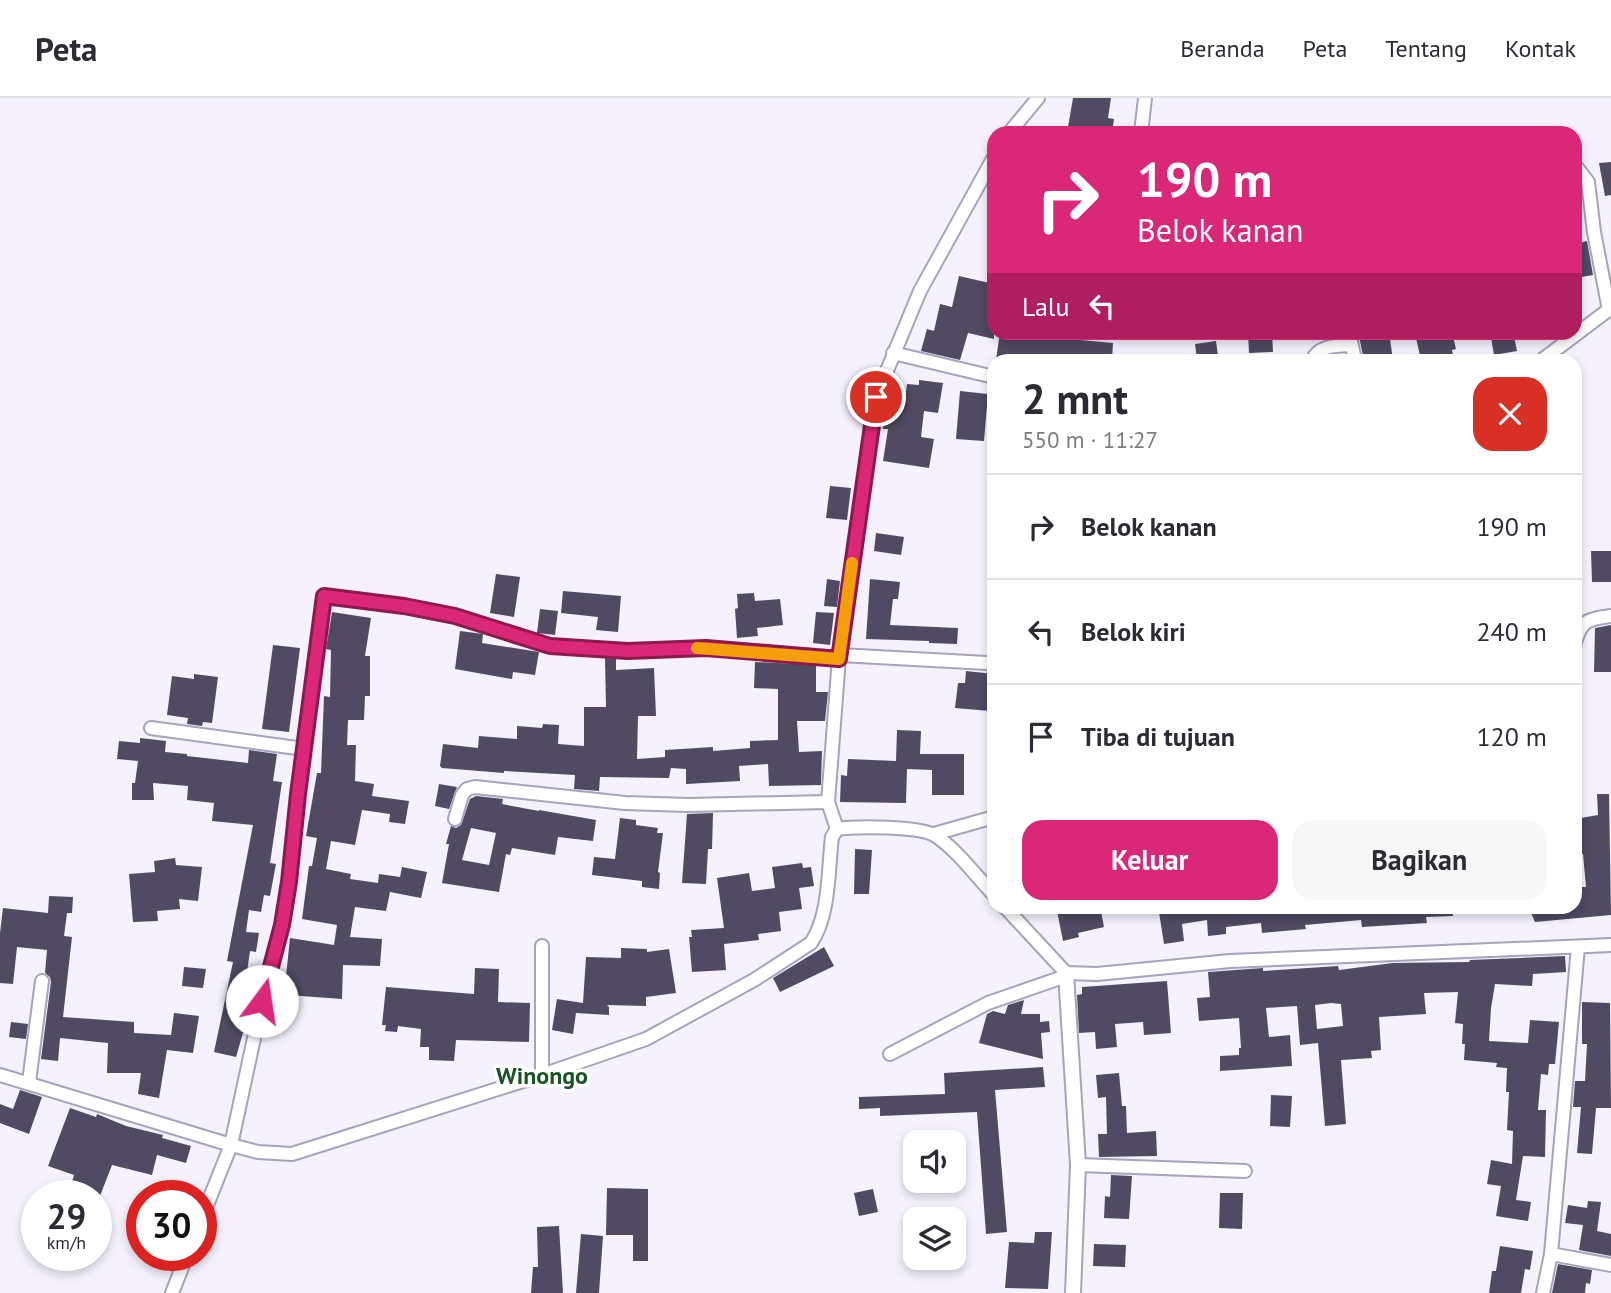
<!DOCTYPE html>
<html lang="id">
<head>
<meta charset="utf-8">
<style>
  :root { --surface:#fff; --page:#f7f7f7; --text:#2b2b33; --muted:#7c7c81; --line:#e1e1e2; --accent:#db2777 }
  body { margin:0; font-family:"PT Sans",sans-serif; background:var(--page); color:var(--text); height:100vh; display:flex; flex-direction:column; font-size:26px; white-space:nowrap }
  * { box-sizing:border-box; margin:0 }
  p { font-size:23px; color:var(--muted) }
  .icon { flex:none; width:38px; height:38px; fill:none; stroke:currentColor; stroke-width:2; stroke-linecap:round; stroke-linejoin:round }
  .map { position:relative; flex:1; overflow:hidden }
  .sheet { position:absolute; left:987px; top:256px; width:595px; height:560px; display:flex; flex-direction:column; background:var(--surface); border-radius:21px; box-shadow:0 4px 10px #0003 }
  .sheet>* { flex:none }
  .guide { position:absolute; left:987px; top:28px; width:595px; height:214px; border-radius:21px; box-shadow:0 4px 10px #0003; background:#db2777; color:#fff; overflow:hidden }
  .buttons { position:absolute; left:903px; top:1032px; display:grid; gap:14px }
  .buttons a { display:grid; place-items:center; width:63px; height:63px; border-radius:14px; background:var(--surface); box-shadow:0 4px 10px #0003; font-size:35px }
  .speed { position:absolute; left:21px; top:1082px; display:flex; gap:14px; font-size:35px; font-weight:700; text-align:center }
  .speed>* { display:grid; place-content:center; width:91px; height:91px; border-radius:50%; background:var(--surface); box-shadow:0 4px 10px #0003; line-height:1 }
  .speed small { font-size:18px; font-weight:400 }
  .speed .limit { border:10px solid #d22; background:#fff; color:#111 }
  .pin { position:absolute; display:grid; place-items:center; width:60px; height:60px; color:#fff; margin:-30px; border:4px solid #fff; border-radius:50%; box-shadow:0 2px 7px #0007 }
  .me { position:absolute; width:77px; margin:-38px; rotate:14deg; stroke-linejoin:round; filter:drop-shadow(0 0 5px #0008) }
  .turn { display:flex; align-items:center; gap:24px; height:147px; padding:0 35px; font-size:32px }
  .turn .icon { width:91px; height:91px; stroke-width:2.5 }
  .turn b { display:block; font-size:49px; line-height:60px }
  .then { display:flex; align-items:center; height:66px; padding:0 35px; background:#0003; gap:14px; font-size:26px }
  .round { display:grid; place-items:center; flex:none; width:74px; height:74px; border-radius:21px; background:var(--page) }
  .head { display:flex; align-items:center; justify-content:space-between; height:119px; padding:0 35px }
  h1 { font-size:42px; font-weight:700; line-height:52px }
  .action { display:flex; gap:14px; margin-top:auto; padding:14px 35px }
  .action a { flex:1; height:80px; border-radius:21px; background:var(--accent); color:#fff; font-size:28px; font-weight:700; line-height:80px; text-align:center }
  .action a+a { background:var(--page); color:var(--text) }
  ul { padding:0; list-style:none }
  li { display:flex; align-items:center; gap:21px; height:105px; padding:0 35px; border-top:2px solid var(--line) }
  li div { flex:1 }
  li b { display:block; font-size:26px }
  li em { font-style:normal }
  header { display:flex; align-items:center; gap:42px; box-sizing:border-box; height:98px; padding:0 35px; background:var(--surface); border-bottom:2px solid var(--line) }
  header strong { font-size:33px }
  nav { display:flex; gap:38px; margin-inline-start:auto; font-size:24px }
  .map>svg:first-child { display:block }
  .building { fill:#504a62; fill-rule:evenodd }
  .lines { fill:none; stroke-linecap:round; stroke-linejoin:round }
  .minor-casing { stroke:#a8a2bc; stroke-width:16 }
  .tertiary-casing { stroke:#a8a2bc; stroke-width:18 }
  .minor { stroke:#fff; stroke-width:12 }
  .tertiary { stroke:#fff; stroke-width:14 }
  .route-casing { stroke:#8e194d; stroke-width:18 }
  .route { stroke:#db2777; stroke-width:12 }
  .slow { stroke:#f59e0b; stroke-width:12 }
  .labels { text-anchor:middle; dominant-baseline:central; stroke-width:7; stroke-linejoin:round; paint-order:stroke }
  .quarter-label { font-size:24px; font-weight:bold; fill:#195524; stroke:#fff }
</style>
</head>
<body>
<header>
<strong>Peta</strong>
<nav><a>Beranda</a><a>Peta</a><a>Tentang</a><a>Kontak</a></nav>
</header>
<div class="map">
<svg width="1611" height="1195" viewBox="0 0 1611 1195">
  <rect width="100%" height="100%" fill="#f5f2fe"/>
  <g class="building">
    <polygon points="1073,0 1111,0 1108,20 1114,21 1112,35 1067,35"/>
    <polygon points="1611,64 1611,97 1605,98 1599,65"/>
    <polygon points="1587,143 1593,177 1576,180 1575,146"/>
    <polygon points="959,178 994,186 992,217 994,218 994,241 968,235 960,262 921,253 927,231 934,233 940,206 952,209"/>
    <polygon points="1000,234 1080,234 1080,242 1113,245 1112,262 996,262"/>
    <polygon points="1248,234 1272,234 1273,254 1249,255"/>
    <polygon points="1358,234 1389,234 1393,262 1364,262"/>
    <polygon points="1443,234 1452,234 1456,251 1452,252 1454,262 1421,262 1416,240"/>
    <polygon points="1490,234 1513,234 1517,253 1494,257"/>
    <polygon points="1216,243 1218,258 1197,261 1195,246"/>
    <polygon points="919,282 943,285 938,315 924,313 921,339 934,341 929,370 883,363 888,331 883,331 886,308 904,310 907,286 919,287"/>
    <polygon points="960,293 988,296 984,343 956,341"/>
    <polygon points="830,388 851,390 847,422 826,420"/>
    <polygon points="876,435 904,439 901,457 874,453"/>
    <polygon points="1591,453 1611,453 1611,484 1592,484"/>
    <polygon points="496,476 520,479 514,519 490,515"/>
    <polygon points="827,481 840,483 837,509 824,508"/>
    <polygon points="870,481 900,484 898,501 893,501 890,527 958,530 957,546 929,545 929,543 866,541"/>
    <polygon points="563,493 621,498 618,534 596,532 598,519 561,515"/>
    <polygon points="754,495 755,503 780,501 783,527 757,530 758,538 737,540 735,511 738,510 737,496"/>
    <polygon points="540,511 558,513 555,537 537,535"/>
    <polygon points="332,514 371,520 365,558 370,558 370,598 365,598 364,622 348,622 347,647 356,647 355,683 374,686 372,698 409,703 405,726 389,724 390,716 362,712 355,747 331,743 326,771 351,776 350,781 378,785 379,776 400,779 402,769 427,774 421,800 390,794 386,813 355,809 350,839 382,841 380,868 343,867 342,901 287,897 289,878 286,878 290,840 334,847 337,827 302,821 309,768 312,768 317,740 306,738 317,675 321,675 324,598 330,599 331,552 326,551"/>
    <polygon points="816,514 834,515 830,547 813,545"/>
    <polygon points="1611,527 1611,574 1594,574 1595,530"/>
    <polygon points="460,533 483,536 482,545 539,554 535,577 513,574 512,581 455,571"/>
    <polygon points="273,547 300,550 289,634 262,631"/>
    <polygon points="605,560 616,561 616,572 654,570 656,618 638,618 637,661 665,659 665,652 713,649 713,653 750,650 750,643 778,642 778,591 754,590 755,564 816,567 816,594 828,594 825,623 797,623 799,654 822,653 821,687 769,688 768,666 739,668 740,683 686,686 686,671 671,670 669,680 600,679 599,693 574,691 575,677 504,673 504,675 442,670 440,668 443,646 478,650 479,638 517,641 517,628 542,630 543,626 559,627 558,646 584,648 584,609 606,609"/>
    <polygon points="966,573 994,576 990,613 955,610 958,585 965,585"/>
    <polygon points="194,576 218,579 212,625 203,624 202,628 187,626 188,620 167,617 172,578 194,581"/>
    <polygon points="897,632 921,633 920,656 964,656 964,697 932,697 932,672 907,671 906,705 840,704 841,677 847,678 848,661 896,663"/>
    <polygon points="140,640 166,643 165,654 187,656 187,658 248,665 249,652 277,656 273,683 282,684 270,765 276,766 270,798 264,797 261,814 249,812 246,834 259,835 256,854 250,853 246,881 254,882 247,921 236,959 214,954 233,864 227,863 253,727 212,723 214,705 187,702 188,688 153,685 154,702 132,702 132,685 135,685 138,663 117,661 119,643 140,645"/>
    <polygon points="439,686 457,689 449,711 435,708"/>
    <polygon points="1597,696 1609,696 1611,817 1535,824 1528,808 1575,808 1575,789 1586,789 1583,756 1575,755 1575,721 1598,717"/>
    <path d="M476 698 503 701 502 706 539 713V712L596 722 593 743 558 739 555 757 512 750 510 757 506 756 499 794 442 785 449 746H446L451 728 456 730 461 727 470 701ZM471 730 496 735 489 767 462 762Z"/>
    <polygon points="713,715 712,751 708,751 706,786 682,785 687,716"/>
    <polygon points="620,720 636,722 636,727 658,730 657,735 663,735 658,774 660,775 659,791 642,789 642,783 592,777 594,759 615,761"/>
    <polygon points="855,751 872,752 869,796 854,796"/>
    <polygon points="175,760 176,767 202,769 198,803 179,801 180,811 157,813 158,823 133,824 129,776 155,774 154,763"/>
    <polygon points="802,765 803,770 811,769 814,788 799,790 802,811 779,814 781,833 758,836 759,842 724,846 726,872 692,874 689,839 692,839 691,832 724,830 717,780 749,775 752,793 775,790 772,769"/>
    <polygon points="49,798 73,799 72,815 67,815 64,838 72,839 63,919 134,924 134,935 171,937 174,915 199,918 193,955 167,952 159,1000 138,996 141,975 107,975 108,945 60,940 58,963 41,961 51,884 50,879 45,875 47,852 17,849 13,886 0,885 0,835 3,810 48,815"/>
    <polygon points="1056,808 1100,808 1104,829 1078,835 1079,839 1063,843"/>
    <polygon points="1158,808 1452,808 1453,818 1426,819 1427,825 1362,829 1361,822 1305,827 1306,831 1262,835 1261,825 1226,829 1226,836 1208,838 1207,822 1182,826 1184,843 1164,846"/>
    <polygon points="824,849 834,868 780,894 773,880"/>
    <polygon points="621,850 647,851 647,854 669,851 676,895 646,899 646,908 607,907 609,909 609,917 576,915 573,936 552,932 557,901 583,905 586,859 621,860"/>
    <path d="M1565 858 1566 874 1533 876 1532 888 1495 886 1491 910 1489 943 1528 945 1530 922 1559 924 1555 966H1549L1548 977 1541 976 1538 1012H1546L1545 1059 1523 1058 1516 1102 1531 1104 1528 1123 1496 1118 1501 1088 1487 1086 1491 1062 1512 1066 1513 1033 1507 1032 1509 994H1506L1507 970 1496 969 1497 965 1464 962 1465 946H1462L1463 926 1455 925 1458 894 1424 895 1426 916 1379 919 1381 952 1371 953 1372 960 1341 962 1346 1026 1325 1028 1318 945 1300 947 1297 908 1266 910 1269 939 1290 937 1292 968 1220 973V958L1239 957V950H1241L1239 920 1199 923 1197 900 1210 899 1208 874 1263 870V873L1338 868 1339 872 1393 865 1469 864 1470 862ZM1331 905 1341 906 1343 928 1317 931 1315 907Z"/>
    <polygon points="184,869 206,871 203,890 182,888"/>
    <polygon points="475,870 499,871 498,904 530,905 529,944 456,942 454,963 429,962 429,949 420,949 421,931 398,928 397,934 385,933 386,927 382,927 386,889 474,896"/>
    <polygon points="1167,883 1171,935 1144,937 1143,924 1115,926 1117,949 1096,951 1095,934 1079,935 1077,897 1082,896 1082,889"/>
    <polygon points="1024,902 1021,916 1040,916 1040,924 1049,923 1050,934 1041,935 1043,961 979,945 987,916 993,913 1005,916 1008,907"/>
    <polygon points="1582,904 1610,905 1611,1010 1596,1010 1592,1056 1577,1055 1581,1009 1573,1009 1575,983 1585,983 1587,946 1582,946"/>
    <polygon points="11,924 28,926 26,941 9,939"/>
    <polygon points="1043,969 1045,989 995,992 1007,1134 986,1136 977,1014 880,1018 880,1010 859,1011 859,999 945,996 944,975"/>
    <polygon points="1119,975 1122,1008 1126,1008 1127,1035 1156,1033 1157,1058 1099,1059 1098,1036 1107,1036 1106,999 1098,1000 1096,977"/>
    <polygon points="20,992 42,999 29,1036 0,1025 0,1006 13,1011"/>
    <polygon points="1271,997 1292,998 1290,1029 1270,1028"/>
    <polygon points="70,1010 96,1019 97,1016 126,1028 163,1037 162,1040 191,1048 186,1065 157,1057 152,1077 112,1067 100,1098 71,1087 74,1077 48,1068"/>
    <polygon points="1111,1077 1132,1078 1129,1121 1104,1120 1105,1098 1110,1099"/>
    <polygon points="607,1090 648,1091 648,1163 633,1163 633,1137 606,1137"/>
    <polygon points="873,1091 878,1114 859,1118 854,1095"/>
    <polygon points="1220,1095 1243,1095 1242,1131 1219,1130"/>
    <polygon points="1588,1103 1601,1104 1597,1133 1611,1136 1611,1158 1579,1152 1583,1127 1565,1125 1568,1107 1587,1110"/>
    <polygon points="559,1128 563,1195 531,1195 533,1169 538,1169 537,1129"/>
    <polygon points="1035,1134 1052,1134 1048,1191 1005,1190 1009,1144 1034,1145"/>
    <polygon points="581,1136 603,1138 599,1195 576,1195"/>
    <polygon points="1094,1146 1126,1147 1125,1169 1093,1168"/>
    <polygon points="1500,1148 1533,1153 1530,1172 1525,1171 1521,1195 1489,1195 1492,1173 1496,1173"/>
    <polygon points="1558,1166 1592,1172 1590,1186 1586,1185 1585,1195 1552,1195"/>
  </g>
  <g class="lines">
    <g class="minor-casing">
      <g id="minor">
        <polyline points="1009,35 1038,0"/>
        <polyline points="1141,35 1145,0"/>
        <polyline points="1575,67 1588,84 1594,134 1609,212"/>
        <polyline points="1349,234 1355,262"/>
        <polyline points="893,255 994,279"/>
        <path d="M1312 262C1320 247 1334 248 1351 247"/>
        <polyline points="1542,262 1611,210"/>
        <path d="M1575 545C1581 522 1588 521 1611 518"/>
        <polyline points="840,557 987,565 994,567"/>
        <polyline points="151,630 304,651"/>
        <polyline points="455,721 462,697 467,691 475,689 625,705 688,707 828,704"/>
        <polyline points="837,731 828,704 839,560 876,299 920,193 994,59"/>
        <polyline points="934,736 994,719"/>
        <polyline points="1004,808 1066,875 1097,876 1230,863 1611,847"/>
        <polyline points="890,956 988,905 1066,878"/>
        <path d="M0 977 231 1047 258 1054 292 1056 542 977 646 941 754 882 811 845C830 817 828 772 832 739L837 731C855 728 921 728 936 738 958 753 976 778 994 797"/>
        <polyline points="542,977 542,848"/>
        <polyline points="29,984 42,883"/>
        <polyline points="1078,1067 1245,1073"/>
        <polyline points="201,1122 231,1047 267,880 282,826 289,784 298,696 324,498 404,508 455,518 550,548 628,553 706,550 839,560"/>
        <polyline points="1551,1156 1611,1167"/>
        <polyline points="172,1195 187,1157"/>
        <polyline points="1543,1195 1551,1156 1578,849"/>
      </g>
    </g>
    <g class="tertiary-casing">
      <polyline id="tertiary" points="1066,875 1078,1067 1073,1195"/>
    </g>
    <use href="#minor" class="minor"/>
    <use href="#tertiary" class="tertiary"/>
  </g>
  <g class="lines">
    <g class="route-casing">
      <polyline id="route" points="262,903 282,827 289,784 298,696 324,498 404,508 455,518 550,548 628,553 706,550 839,561 876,299"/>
    </g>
    <use href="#route" class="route"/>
    <polyline class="slow" points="697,550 839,561 852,465"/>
  </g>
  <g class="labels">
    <g class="quarter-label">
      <text x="542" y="977">Winongo</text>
    </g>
  </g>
</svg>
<div class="buttons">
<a><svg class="icon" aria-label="sound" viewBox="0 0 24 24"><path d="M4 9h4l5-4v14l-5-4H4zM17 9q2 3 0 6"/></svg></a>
<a><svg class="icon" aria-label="layers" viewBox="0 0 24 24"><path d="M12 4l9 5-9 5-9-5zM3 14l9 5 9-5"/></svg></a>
</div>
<div class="speed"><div>29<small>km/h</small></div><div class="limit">30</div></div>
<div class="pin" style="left:876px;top:299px;background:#d93025"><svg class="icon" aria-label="arrive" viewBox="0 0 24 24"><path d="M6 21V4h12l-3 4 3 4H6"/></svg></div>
<svg class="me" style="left:262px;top:903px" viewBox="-20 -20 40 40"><circle r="19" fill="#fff"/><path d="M0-13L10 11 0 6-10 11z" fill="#db2777"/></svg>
<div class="guide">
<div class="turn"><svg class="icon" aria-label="right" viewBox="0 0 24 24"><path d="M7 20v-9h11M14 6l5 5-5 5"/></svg><div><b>190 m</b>Belok kanan</div></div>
<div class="then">Lalu<svg class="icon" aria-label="left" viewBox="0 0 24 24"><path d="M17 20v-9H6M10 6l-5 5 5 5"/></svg></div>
</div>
<section class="sheet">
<div class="head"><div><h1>2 mnt</h1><p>550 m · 11:27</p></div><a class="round" style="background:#d93025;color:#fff"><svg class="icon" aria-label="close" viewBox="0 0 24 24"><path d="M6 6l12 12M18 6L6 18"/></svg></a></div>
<ul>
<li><svg class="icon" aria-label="right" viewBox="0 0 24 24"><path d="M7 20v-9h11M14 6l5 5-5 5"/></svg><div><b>Belok kanan</b></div><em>190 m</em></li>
<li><svg class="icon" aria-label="left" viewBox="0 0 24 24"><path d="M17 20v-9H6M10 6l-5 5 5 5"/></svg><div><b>Belok kiri</b></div><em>240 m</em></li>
<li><svg class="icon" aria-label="arrive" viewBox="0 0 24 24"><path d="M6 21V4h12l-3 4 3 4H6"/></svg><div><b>Tiba di tujuan</b></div><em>120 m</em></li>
</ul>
<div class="action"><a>Keluar</a><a>Bagikan</a></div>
</section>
</div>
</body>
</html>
